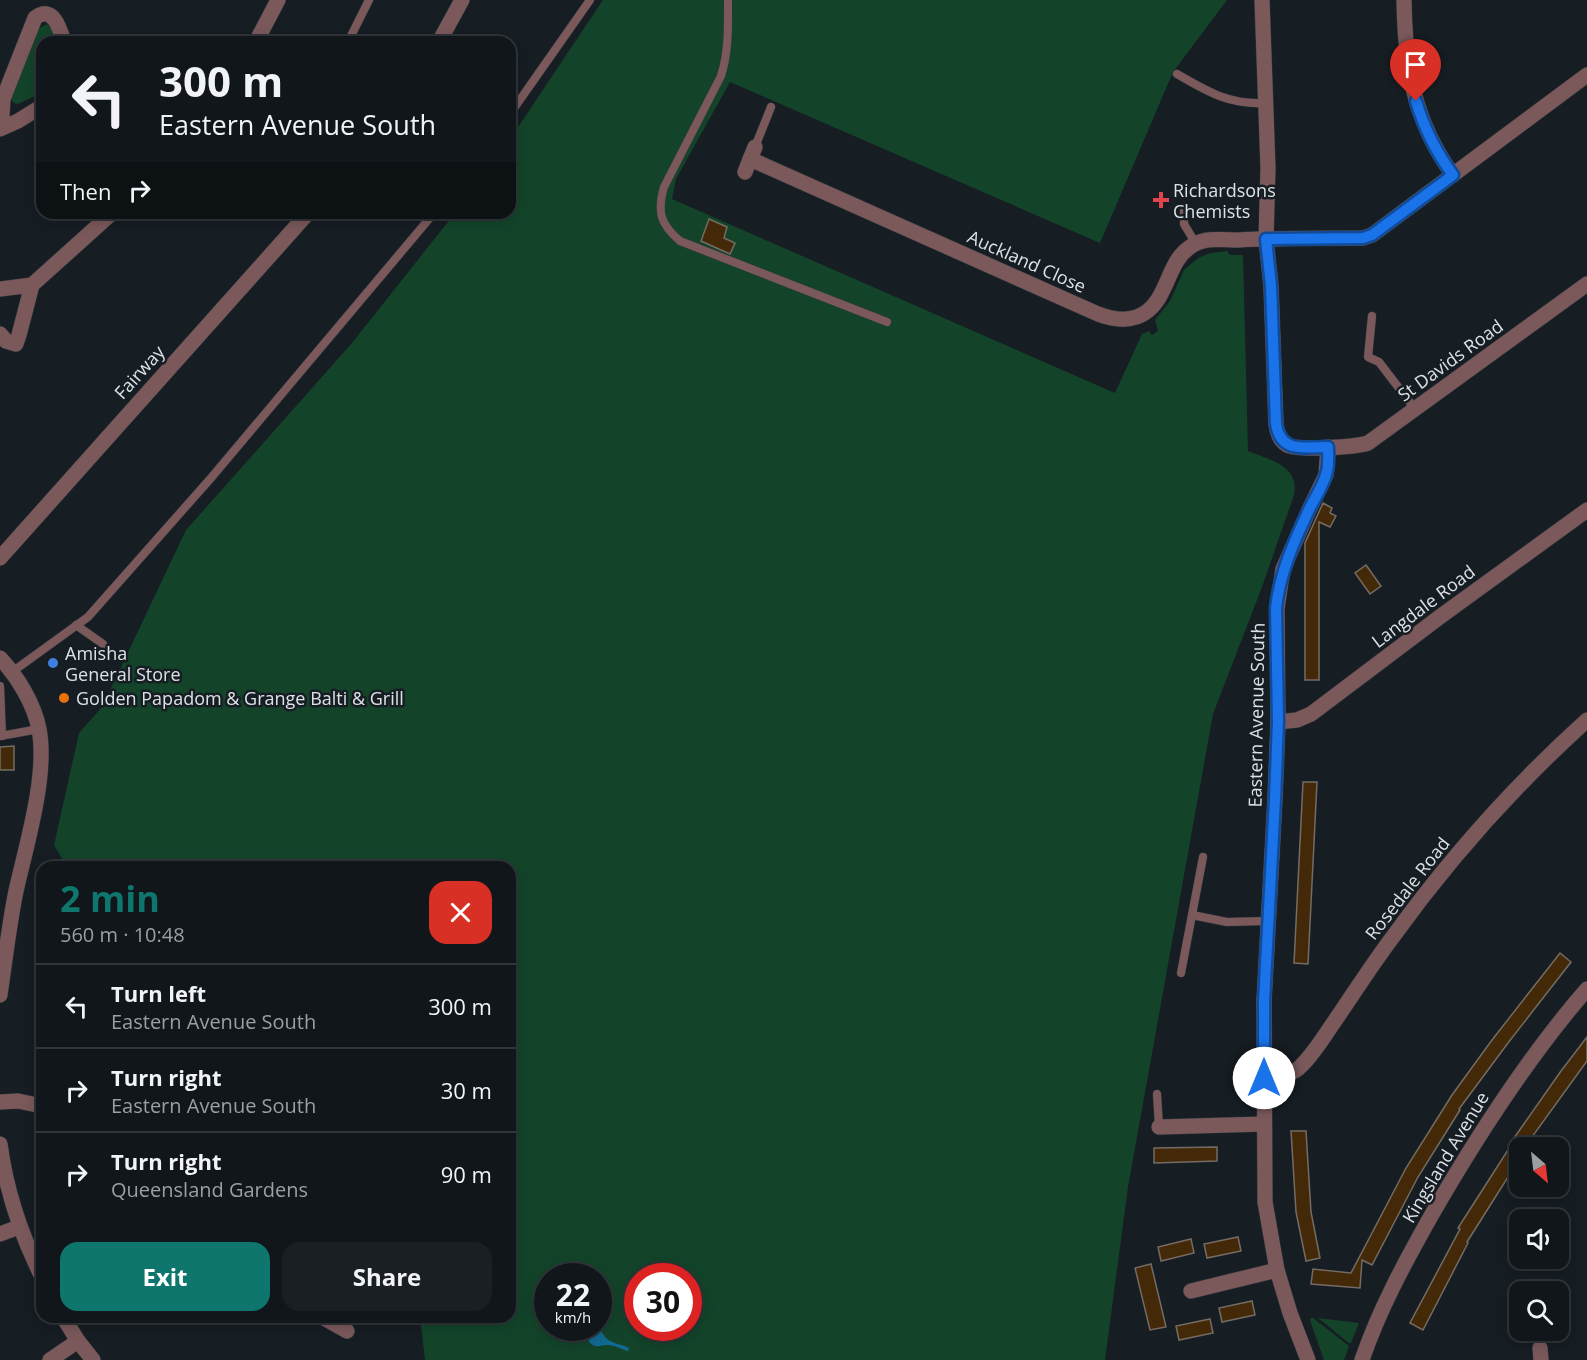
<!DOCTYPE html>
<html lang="en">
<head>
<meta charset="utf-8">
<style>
  :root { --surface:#10161a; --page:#191f23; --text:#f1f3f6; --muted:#9c9fa2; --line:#303539; --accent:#0f766e }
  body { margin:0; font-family:"Open Sans",sans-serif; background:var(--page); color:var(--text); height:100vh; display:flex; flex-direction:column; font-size:22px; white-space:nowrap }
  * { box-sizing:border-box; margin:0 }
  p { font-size:20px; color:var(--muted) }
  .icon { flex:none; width:33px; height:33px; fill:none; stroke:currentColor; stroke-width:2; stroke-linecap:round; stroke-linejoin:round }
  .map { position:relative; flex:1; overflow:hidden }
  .drawer { position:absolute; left:36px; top:861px; width:480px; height:462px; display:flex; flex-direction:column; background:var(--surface); border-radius:18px; box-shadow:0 3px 15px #0003,0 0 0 2px var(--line) }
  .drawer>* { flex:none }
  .guide { position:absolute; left:36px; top:36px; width:480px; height:183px; border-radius:18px; box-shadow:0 3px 15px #0003,0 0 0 2px var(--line); background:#10161a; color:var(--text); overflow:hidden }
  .needle { width:39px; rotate:152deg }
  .buttons { position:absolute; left:1509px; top:1137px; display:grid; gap:12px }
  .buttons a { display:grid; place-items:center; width:60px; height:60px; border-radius:12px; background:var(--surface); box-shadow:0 3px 15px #0003,0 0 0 2px var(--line); font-size:30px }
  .speed { position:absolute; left:534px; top:1263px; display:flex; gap:12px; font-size:30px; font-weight:700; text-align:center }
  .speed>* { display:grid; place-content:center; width:78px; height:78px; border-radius:50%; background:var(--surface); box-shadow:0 3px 15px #0003,0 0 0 2px var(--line); line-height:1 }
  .speed small { font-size:15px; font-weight:400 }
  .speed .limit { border:9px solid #d22; background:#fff; color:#111 }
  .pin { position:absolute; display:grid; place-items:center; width:51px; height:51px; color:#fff; margin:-62px -26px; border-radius:50% 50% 50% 0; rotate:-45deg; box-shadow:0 0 6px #0007 }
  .pin .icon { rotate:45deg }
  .me { position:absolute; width:66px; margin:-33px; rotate:0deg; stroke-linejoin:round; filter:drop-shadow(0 0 4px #0008) }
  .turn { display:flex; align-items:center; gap:21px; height:126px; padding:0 24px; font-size:27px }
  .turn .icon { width:78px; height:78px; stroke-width:2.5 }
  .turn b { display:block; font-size:42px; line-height:51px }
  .then { display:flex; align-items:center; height:57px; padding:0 24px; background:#0003; gap:12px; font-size:22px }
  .round { display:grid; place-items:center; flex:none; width:63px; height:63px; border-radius:18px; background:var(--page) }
  .overview { display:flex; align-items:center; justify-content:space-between; height:102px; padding:0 24px }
  h1 { font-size:36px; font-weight:700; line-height:45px; color:var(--accent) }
  .primary-button { display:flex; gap:12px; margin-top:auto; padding:12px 24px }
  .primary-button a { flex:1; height:69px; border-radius:18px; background:var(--accent); color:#fff; font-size:24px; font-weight:700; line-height:69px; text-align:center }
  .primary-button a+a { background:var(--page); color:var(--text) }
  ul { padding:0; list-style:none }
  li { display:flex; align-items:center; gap:18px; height:84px; padding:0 24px; border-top:2px solid var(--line) }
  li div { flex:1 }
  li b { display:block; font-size:22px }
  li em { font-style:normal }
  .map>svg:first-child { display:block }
  .green { fill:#13442a; fill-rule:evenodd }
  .water { fill:#116a93 }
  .building { fill:#442908; stroke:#746c64; stroke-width:1.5 }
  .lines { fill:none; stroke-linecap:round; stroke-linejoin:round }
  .service-casing { stroke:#32393e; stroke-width:9 }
  .minor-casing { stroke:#32393e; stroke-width:16 }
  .service { stroke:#7b595b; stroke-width:8 }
  .minor { stroke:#7b595b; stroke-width:15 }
  .route-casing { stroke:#114b97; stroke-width:15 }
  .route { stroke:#1a73e8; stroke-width:10 }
  .health-dot { fill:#e0444e; stroke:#161d23; stroke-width:2 }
  .shop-dot { fill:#3f7fe0; stroke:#161d23; stroke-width:2 }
  .food-dot { fill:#e8710a; stroke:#161d23; stroke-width:2 }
  .labels { text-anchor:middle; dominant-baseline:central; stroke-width:5; stroke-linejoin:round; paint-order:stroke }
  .poi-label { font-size:18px; fill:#dce2e6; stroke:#161d23; text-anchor:start }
  .street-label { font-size:18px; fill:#dce2e6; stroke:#161d23 }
</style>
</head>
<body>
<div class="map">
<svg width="1587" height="1360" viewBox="0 0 1587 1360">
  <rect width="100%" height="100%" fill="#161d23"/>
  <g class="green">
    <path d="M603 0H1227L1173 72 1100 243 730 82 676 179 672 199 1115 393 1142 334 1149 331 1152 335 1158 331 1155 320 1170 301 1184 270 1191 264 1200 257 1211 253 1227 251 1230 255H1243L1248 451C1270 460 1300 466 1294 495L1262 587 1213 714 1128 1187 1105 1360H425L420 1317H510V867H67L54 845 79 733 102 707 186 530 352 343 455 213H510V139ZM548 1276H598V1328H548ZM638 1276H688V1328H638Z"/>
    <polygon points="47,24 54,31 58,42 42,42 42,93 18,104 14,103 12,101 11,96 34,31"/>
    <polygon points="1311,1318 1313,1318 1349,1346 1344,1360 1324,1360 1310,1320"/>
    <polygon points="1318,1318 1359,1323 1351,1343 1349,1343"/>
  </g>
  <path class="water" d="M600 1330C603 1333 604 1336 606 1338 612 1344 622 1344 629 1348L628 1351C621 1349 614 1345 608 1345 599 1345 596 1349 589 1342V1339Z"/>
  <g class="building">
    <polygon points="709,219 727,227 724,238 735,243 730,254 701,241"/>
    <polygon points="1323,503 1332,508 1330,513 1336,516 1330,527 1319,522 1319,680 1305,680 1305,543"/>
    <polygon points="1366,565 1381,586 1370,594 1355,573"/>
    <polygon points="14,746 14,770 0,770 0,747"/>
    <polygon points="1303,782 1317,782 1308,964 1294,963"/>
    <polygon points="1560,953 1571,962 1508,1043 1459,1109 1460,1110 1418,1177 1372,1265 1362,1260 1360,1288 1311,1284 1313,1269 1351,1273 1406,1168 1452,1095 1492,1040"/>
    <polygon points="1587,1037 1587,1061 1524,1148 1520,1148 1520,1158 1467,1242 1468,1243 1423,1330 1410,1323 1460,1229 1458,1228 1515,1139 1514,1138 1561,1071"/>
    <polygon points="1291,1131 1306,1131 1311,1212 1320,1258 1306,1261 1296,1212"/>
    <polygon points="1217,1147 1217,1161 1154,1163 1154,1148"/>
    <polygon points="1238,1237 1241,1251 1207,1258 1204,1244"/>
    <polygon points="1191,1239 1194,1253 1161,1261 1158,1247"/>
    <polygon points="1151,1264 1166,1327 1150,1330 1135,1268"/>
    <polygon points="1252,1301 1255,1315 1222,1322 1219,1308"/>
    <polygon points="1210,1319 1213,1333 1179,1340 1176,1326"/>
  </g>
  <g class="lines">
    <g class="service-casing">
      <g id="service">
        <path d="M728 0C728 26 729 51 721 76L664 187C657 212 660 224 680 241L887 322"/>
        <polyline points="348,42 369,0"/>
        <path d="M1177 74C1208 92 1230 105 1266 103"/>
        <polyline points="510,114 590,0"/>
        <polyline points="755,147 771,107"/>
        <polyline points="1184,211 1184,224 1196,244"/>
        <polyline points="1372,316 1368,357 1379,362 1415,409"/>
        <polyline points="76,625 103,644"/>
        <polyline points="12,672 88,617 211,478 434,213"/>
        <polyline points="0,686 2,736"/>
        <polyline points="0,736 39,729"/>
        <polyline points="1192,915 1227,922 1267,921"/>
        <polyline points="1181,973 1203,857"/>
        <polyline points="1157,1094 1159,1127"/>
      </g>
    </g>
    <g class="minor-casing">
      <g id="minor">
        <path d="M1262 0 1268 168 1266 239 1271 286 1276 424C1277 432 1279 440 1287 445 1298 451 1355 447 1368 443L1587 284"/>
        <path d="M1404 0C1405 66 1413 120 1453 175"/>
        <polyline points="256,42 278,0"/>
        <polyline points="439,42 462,0"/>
        <path d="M3 127 2 115 3 99 35 18C53 4 60 29 64 42"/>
        <polyline points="0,129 18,121 42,106"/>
        <path d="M750 159 1098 314C1127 325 1150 319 1163 290 1172 272 1175 256 1193 245 1206 237 1224 240 1238 240 1280 238 1321 238 1363 238L1372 235 1587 75"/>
        <polyline points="745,172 755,147"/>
        <polyline points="0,289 32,285"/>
        <polyline points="0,334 6,341 16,344 19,335 32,285 112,213"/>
        <polyline points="0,558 308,213"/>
        <path d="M0 658C18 677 34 704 39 729 48 775 26 846 16 891 9 925 5 961 0 995"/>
        <polyline points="1278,722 1297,720 1311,714 1441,616 1587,510"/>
        <path d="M1264 1078C1279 1076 1292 1076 1302 1065 1314 1053 1323 1038 1332 1025 1352 996 1371 966 1392 938 1449 859 1515 785 1587 720"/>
        <polyline points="0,1102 18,1101 42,1106"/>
        <polyline points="1159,1127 1264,1124"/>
        <path d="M0 1144C6 1190 21 1235 42 1277"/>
        <polyline points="0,1234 19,1227"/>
        <polyline points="1191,1291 1277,1270"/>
        <polyline points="63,1317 78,1341 93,1360"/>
        <polyline points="322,1317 347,1331"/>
        <polyline points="1540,1348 1541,1360"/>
        <polyline points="50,1360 78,1341"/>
        <polyline points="1308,1360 1290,1313 1277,1270 1265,1202 1264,1001 1275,799 1278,722 1277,608 1283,569 1309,510 1326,475 1328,447"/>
        <path d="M1362 1360C1379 1310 1405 1262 1431 1216 1477 1136 1527 1058 1587 989"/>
      </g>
    </g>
    <use href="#service" class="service"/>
    <use href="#minor" class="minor"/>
  </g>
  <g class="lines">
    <g class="route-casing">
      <path id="route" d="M1264 1078V1001L1275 799 1278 722 1276 608C1280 573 1293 544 1307 514 1313 500 1324 486 1327 471 1329 463 1328 455 1328 447 1304 447 1281 454 1276 424L1271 286 1266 239 1363 238 1372 235 1453 175C1436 152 1424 128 1416 101"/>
    </g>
    <use href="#route" class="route"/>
  </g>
  <path class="health-dot" d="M1158 191h6v6h6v6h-6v6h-6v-6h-6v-6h6z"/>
  <circle class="shop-dot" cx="53" cy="663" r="6"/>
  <circle class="food-dot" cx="64" cy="698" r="6"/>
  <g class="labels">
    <g class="poi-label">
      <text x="1173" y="190">Richardsons<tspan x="1173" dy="21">Chemists</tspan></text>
      <text x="65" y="653">Amisha<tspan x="65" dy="21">General Store</tspan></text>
      <text x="76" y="698">Golden Papadom &amp; Grange Balti &amp; Grill</text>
    </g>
    <g class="street-label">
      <text transform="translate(1027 261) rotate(24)">Auckland Close</text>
      <text transform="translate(1450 360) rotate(-36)">St Davids Road</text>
      <text transform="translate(139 372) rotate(-48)">Fairway</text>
      <text transform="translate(1423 606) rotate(-37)">Langdale Road</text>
      <text transform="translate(1256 715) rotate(-89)">Eastern Avenue South</text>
      <text transform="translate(1407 888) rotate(-52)">Rosedale Road</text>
      <text transform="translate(1445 1157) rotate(-59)">Kingsland Avenue</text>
    </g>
  </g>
</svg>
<div class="buttons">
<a><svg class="needle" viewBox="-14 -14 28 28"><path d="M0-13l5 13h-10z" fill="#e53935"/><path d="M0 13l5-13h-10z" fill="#9c9fa2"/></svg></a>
<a><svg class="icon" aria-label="sound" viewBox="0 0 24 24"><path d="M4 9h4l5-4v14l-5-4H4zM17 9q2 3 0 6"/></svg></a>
<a><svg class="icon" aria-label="search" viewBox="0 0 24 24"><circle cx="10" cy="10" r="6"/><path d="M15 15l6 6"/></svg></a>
</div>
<div class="speed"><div>22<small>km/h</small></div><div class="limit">30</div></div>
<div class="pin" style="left:1416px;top:101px;background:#d93025"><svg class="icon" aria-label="arrive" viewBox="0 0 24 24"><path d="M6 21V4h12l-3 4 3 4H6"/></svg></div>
<svg class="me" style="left:1264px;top:1078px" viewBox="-20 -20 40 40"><circle r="19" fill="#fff"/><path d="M0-13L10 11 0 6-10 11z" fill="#1a73e8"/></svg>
<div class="guide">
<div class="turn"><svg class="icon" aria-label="left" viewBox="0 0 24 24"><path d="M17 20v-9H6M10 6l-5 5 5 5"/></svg><div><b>300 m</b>Eastern Avenue South</div></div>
<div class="then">Then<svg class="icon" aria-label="right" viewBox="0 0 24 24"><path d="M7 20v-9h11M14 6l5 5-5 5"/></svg></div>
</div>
<section class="drawer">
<div class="overview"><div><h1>2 min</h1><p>560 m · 10:48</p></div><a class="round" style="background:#d93025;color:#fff"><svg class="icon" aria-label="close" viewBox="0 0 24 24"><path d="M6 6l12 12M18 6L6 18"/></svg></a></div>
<ul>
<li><svg class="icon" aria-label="left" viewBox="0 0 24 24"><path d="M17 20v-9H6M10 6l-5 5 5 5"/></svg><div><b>Turn left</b><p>Eastern Avenue South</p></div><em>300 m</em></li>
<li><svg class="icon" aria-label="right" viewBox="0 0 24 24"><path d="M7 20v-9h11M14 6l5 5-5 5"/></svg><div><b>Turn right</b><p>Eastern Avenue South</p></div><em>30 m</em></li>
<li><svg class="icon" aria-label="right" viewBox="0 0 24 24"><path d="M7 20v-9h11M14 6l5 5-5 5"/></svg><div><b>Turn right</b><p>Queensland Gardens</p></div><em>90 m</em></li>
</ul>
<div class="primary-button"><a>Exit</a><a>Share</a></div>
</section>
</div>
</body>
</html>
